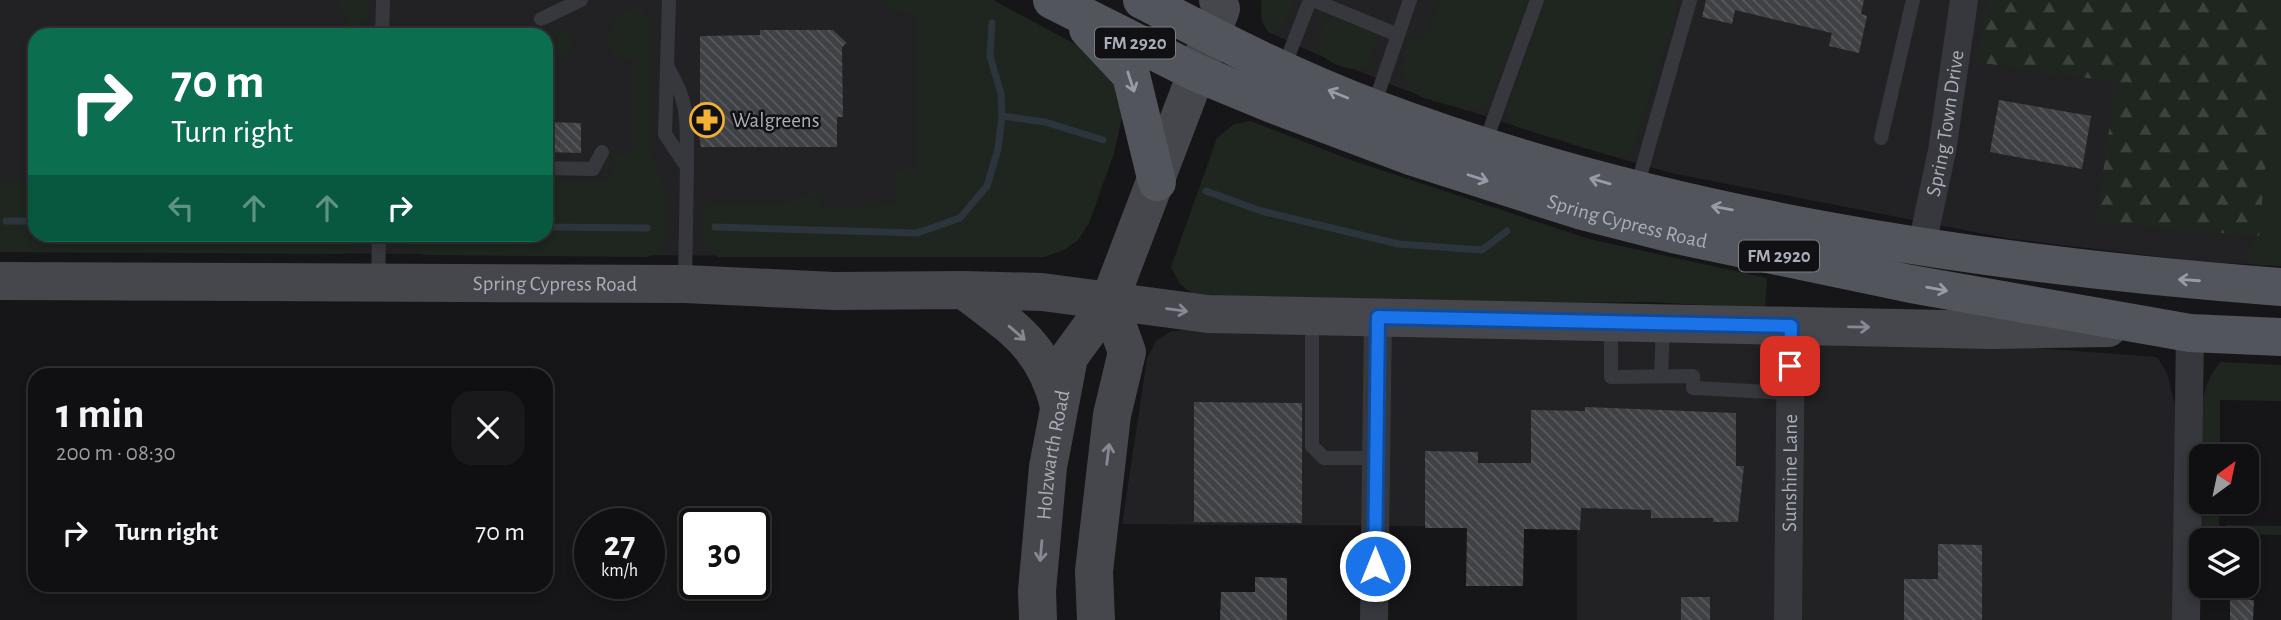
<!DOCTYPE html>
<html lang="en">
<head>
<meta charset="utf-8">
<style>
  :root { --surface:#101012; --page:#19191b; --text:#f1f3f6; --muted:#9c9d9f; --line:#303032 }
  body { margin:0; font-family:"Alegreya Sans",sans-serif; background:var(--page); color:var(--text); height:100vh; display:flex; flex-direction:column; font-size:26px; white-space:nowrap }
  * { box-sizing:border-box; margin:0 }
  p { font-size:23px; color:var(--muted) }
  .icon { flex:none; width:38px; height:38px; fill:none; stroke:currentColor; stroke-width:2; stroke-linecap:round; stroke-linejoin:round }
  .map { position:relative; flex:1; overflow:hidden }
  .sheet { position:absolute; left:28px; top:368px; width:525px; height:224px; display:flex; flex-direction:column; background:var(--surface); border-radius:21px; box-shadow:0 4px 10px #0003,0 0 0 2px var(--line) }
  .sheet>* { flex:none }
  .banner { position:absolute; left:28px; top:28px; width:525px; height:214px; border-radius:21px; box-shadow:0 4px 10px #0003,0 0 0 2px var(--line); background:#0b6e4f; color:#fff; overflow:hidden }
  .needle { width:46px; rotate:33deg }
  .tools { position:absolute; left:2189px; top:444px; display:grid; gap:14px }
  .tools a { display:grid; place-items:center; width:70px; height:70px; border-radius:14px; background:var(--surface); box-shadow:0 4px 10px #0003,0 0 0 2px var(--line); font-size:35px }
  .speed { position:absolute; left:574px; top:508px; display:flex; gap:14px; font-size:35px; font-weight:700; text-align:center }
  .speed>* { display:grid; place-content:center; width:91px; height:91px; border-radius:50%; background:var(--surface); box-shadow:0 4px 10px #0003,0 0 0 2px var(--line); line-height:1 }
  .speed small { font-size:18px; font-weight:400 }
  .speed .limit { border:4px solid #111; border-radius:10px; background:#fff; color:#111 }
  .pin { position:absolute; display:grid; place-items:center; width:60px; height:60px; color:#fff; margin:-30px; border-radius:14px; box-shadow:0 4px 10px #0006 }
  .me { position:absolute; width:77px; margin:-38px; rotate:0deg; stroke-linejoin:round; filter:drop-shadow(0 0 5px #0008) }
  .turn { display:flex; align-items:center; gap:24px; height:147px; padding:0 28px; font-size:32px }
  .turn .icon { width:91px; height:91px; stroke-width:2.5 }
  .turn b { display:block; font-size:49px; line-height:60px }
  .lanes { display:flex; align-items:center; height:66px; padding:0 28px; background:#0003; justify-content:center; gap:35px; direction:ltr }
  .lanes .off { opacity:.35 }
  .round { display:grid; place-items:center; flex:none; width:74px; height:74px; border-radius:21px; background:var(--page) }
  .summary { display:flex; align-items:center; justify-content:space-between; height:119px; padding:0 28px }
  h1 { font-size:42px; font-weight:700; line-height:52px }
  ul { padding:0; list-style:none }
  li { display:flex; align-items:center; gap:21px; height:91px; padding:0 28px }
  li div { flex:1 }
  li b { display:block; font-size:26px }
  li em { font-style:normal }
  .map>svg:first-child { display:block }
  .built { fill:#222225; fill-rule:evenodd }
  .green { fill:#1e261f }
  .forest { fill:url(#forest-firs) }
  .lines { fill:none; stroke-linecap:round; stroke-linejoin:round }
  .stream { stroke:#2c353c; stroke-width:7 }
  .building { fill:url(#building-back-hatch) }
  .lane { stroke:#37383d; stroke-width:14 }
  .street { stroke:#37383d; stroke-width:28 }
  .secondary { stroke:#45474d; stroke-width:38 }
  .primary { stroke:#53555c; stroke-width:38 }
  .oneway { stroke:#979ba6 }
  .oneway2 { stroke:#858993 }
  .route-casing { stroke:#114b97; stroke-width:18 }
  .route { stroke:#1a73e8; stroke-width:12 }
  .labels { text-anchor:middle; dominant-baseline:central; stroke-width:5; stroke-linejoin:round; paint-order:stroke }
  .shield { fill:#111113; stroke:#7b7e86; stroke-width:2 }
  .shield-label { font-size:19px; font-weight:bold; fill:#a8adb8 }
  .poi-label { font-size:21px; fill:#a8adb8; stroke:#111113; text-anchor:start }
  .street-label { font-size:21px; fill:#a8adb8; stroke:#111113 }
</style>
</head>
<body>
<div class="map">
<svg width="2281" height="620" viewBox="0 0 2281 620">
  <defs>
    <pattern id="forest-firs" width="22" height="20" patternUnits="userSpaceOnUse" patternTransform="scale(1.75)"><rect width="22" height="20" fill="#1e261f"/><path d="M5 1l3.5 6h-7zM16 11l3.5 6h-7z" fill="#3c433d"/></pattern>
    <pattern id="building-back-hatch" width="6" height="6" patternUnits="userSpaceOnUse" patternTransform="scale(1.75)"><rect width="6" height="6" fill="#404145"/><path d="M-1 5l2 2M0 0l6 6M5-1l2 2" fill="none" stroke="#595a5e"/></pattern>
  </defs>
  <rect width="100%" height="100%" fill="#161618"/>
  <g class="built">
    <path d="M0 0H993L1114 153 1089 223 1078 240 1064 250 1044 257 0 252ZM35 35H546V234H35Z"/>
    <polygon points="1261,0 2281,0 2281,266 2193,261 2005,238 1671,173 1577,146 1402,89 1314,53 1268,32 1262,21"/>
    <polygon points="1240,326 1873,336 2157,357 2167,373 2175,406 2174,620 1577,620 1577,527 1122,524 1147,359 1156,341 1171,331"/>
  </g>
  <g class="green">
    <polygon points="336,0 368,0 366,21 355,29 351,27"/>
    <path d="M884 0H993L1088 51 1112 74 1124 109 1114 153 1089 223 1078 240 1064 250 1044 257H718C701 245 696 224 707 205L784 204 817 191 821 208 896 204V174L900 170 917 169 916 14 900 13 882 2Z"/>
    <polygon points="1261,0 1296,0 1279,32 1268,32 1262,21"/>
    <path d="M1440 0H1530L1487 103 1478 110 1469 111C1416 94 1388 101 1411 35L1425 38Z"/>
    <polygon points="1545,0 1680,0 1632,152 1619,158 1514,126 1508,118 1508,108"/>
    <polygon points="2272,0 2281,0 2281,266 2254,265 2249,258 2251,243 2259,236 2266,158"/>
    <path d="M635 8 643 9 650 24V149L666 192 665 240 658 252 648 257 424 255C413 251 402 248 401 235L546 234V179L605 180 612 176 615 154 633 153V59C628 59 620 60 616 58 605 52 609 28 615 20 620 12 627 10 635 8Z"/>
    <path d="M1328 15 1377 34 1369 67C1357 74 1323 64 1319 49 1316 39 1325 25 1328 15Z"/>
    <polygon points="410,28 566,31 573,41 568,53 561,57 557,54 556,39 546,38 546,35 398,35"/>
    <polygon points="1251,121 1351,160 1589,239 1767,278 1765,309 1653,302 1544,303 1194,295 1180,284 1171,267 1217,138 1234,124"/>
    <path d="M0 181 35 182V234H362C361 247 353 249 343 254L0 252Z"/>
    <path d="M2221 362 2281 365V401L2220 400V457H2202C2202 424 2196 387 2221 362Z"/>
    <polygon points="2205,507 2219,511 2219,541 2202,541 2201,549 2197,543 2198,515"/>
    <polygon points="2226,525 2281,526 2281,535 2226,534"/>
  </g>
  <polygon class="forest" points="1988,0 2272,0 2266,158 2259,236 2096,222 2116,82 1976,62"/>
  <g class="lines">
    <g class="stream">
      <polyline points="1002,116 1045,122 1103,140"/>
      <polyline points="1206,191 1261,211 1398,244 1482,250 1507,231"/>
      <polyline points="6,221 35,221"/>
      <polyline points="546,227 647,228"/>
      <polyline points="715,227 917,233 960,218 987,186 998,149 1002,116 1001,94 990,56 992,23"/>
    </g>
  </g>
  <g class="building">
    <polygon points="1706,0 1864,0 1861,14 1867,16 1859,53 1829,46 1832,33 1735,10 1732,24 1702,17"/>
    <polygon points="760,30 833,30 847,43 842,47 843,117 837,117 837,147 701,147 694,106 700,106 700,36 760,35"/>
    <polygon points="1999,100 2091,116 2082,169 1990,152"/>
    <polygon points="546,122 581,123 581,153 546,152"/>
    <polygon points="1194,402 1302,403 1302,523 1194,522"/>
    <polygon points="1585,407 1736,413 1736,466 1744,466 1738,522 1713,522 1713,518 1651,518 1651,510 1581,508 1580,530 1524,529 1523,586 1466,586 1467,528 1425,528 1425,451 1478,452 1478,463 1531,463 1531,410 1585,411"/>
    <polygon points="1938,544 1982,545 1982,620 1904,620 1904,579 1938,579"/>
    <polygon points="1255,577 1287,578 1287,620 1220,620 1221,592 1255,592"/>
    <rect x="1681" y="597" width="29" height="23"/>
    <polygon points="2230,599 2254,600 2253,620 2230,620"/>
  </g>
  <g class="lines">
    <g class="lane">
      <polyline points="669,0 665,134 687,167 685,283"/>
      <polyline points="1313,0 1398,35"/>
      <polyline points="541,19 581,0"/>
      <polyline points="382,35 383,0"/>
      <polyline points="1284,67 1310,0"/>
      <path d="M668 68C691 106 686 123 687 166"/>
      <polyline points="1373,108 1410,0"/>
      <polyline points="1881,138 1913,0"/>
      <polyline points="1485,143 1537,0"/>
      <polyline points="546,168 593,169 602,152"/>
      <polyline points="1637,187 1690,0"/>
      <polyline points="378,283 379,234"/>
      <polyline points="1312,319 1312,446 1324,458 1375,458"/>
      <polyline points="1611,323 1611,377 1693,376 1693,388 1789,393"/>
      <polyline points="1661,376 1663,325"/>
    </g>
    <g class="street">
      <path id="s1" d="M1922 245 1942 151 1964 0"/>
      <polyline points="1374,620 1378,317"/>
      <path id="s2" d="M1788 620 1791 325"/>
      <polyline points="2186,620 2190,333"/>
    </g>
    <g class="secondary">
      <path id="s3" d="M0 281 685 284 834 291 964 290 1042 292 1208 314 1993 330 2108 328"/>
      <path d="M964 290C1011 327 1044 344 1059 406"/>
      <path id="s4" d="M1038 620 1037 591 1048 467 1069 357 1109 302 1221 9 1218 0"/>
      <polyline points="1096,620 1094,571 1112,415 1127,352 1109,302"/>
    </g>
    <g class="primary">
      <path id="s5" d="M1052 0 1197 73 1272 104 1413 157 1579 210 1677 235 1911 284 2190 333 2281 337"/>
      <path d="M1142 0C1217 39 1293 78 1373 108 1659 216 1977 264 2281 287"/>
      <polyline points="1088,29 1131,75 1157,182"/>
    </g>
  </g>
  <defs><path id="oneway-shaft" d="M-6 0H5M1.5-3L5.5 0L1.5 3" fill="none" stroke-width="1.6" stroke-linecap="round" stroke-linejoin="round" transform="scale(1.75)"/></defs>
  <g class="oneway">
    <use href="#oneway-shaft" transform="translate(1131 82) rotate(72)"/>
    <use href="#oneway-shaft" transform="translate(1338 94) rotate(-158)"/>
    <use href="#oneway-shaft" transform="translate(1478 178) rotate(18)"/>
    <use href="#oneway-shaft" transform="translate(1600 181) rotate(-164)"/>
    <use href="#oneway-shaft" transform="translate(1722 208) rotate(-170)"/>
    <use href="#oneway-shaft" transform="translate(2189 280) rotate(-176)"/>
    <use href="#oneway-shaft" transform="translate(1937 289) rotate(10)"/>
  </g>
  <g class="oneway2">
    <use href="#oneway-shaft" transform="translate(1177 310) rotate(7)"/>
    <use href="#oneway-shaft" transform="translate(1859 327) rotate(1)"/>
    <use href="#oneway-shaft" transform="translate(1017 333) rotate(41)"/>
    <use href="#oneway-shaft" transform="translate(1108 454) rotate(-83)"/>
    <use href="#oneway-shaft" transform="translate(1041 551) rotate(95)"/>
  </g>
  <g class="lines">
    <g class="route-casing">
      <polyline id="route" points="1375,566 1378,317 1791,326 1790,366"/>
    </g>
    <use href="#route" class="route"/>
  </g>
  <defs>
    <g id="pharmacy-ring" transform="scale(1.75)"><circle r="9.5" fill="#111113" stroke="#f2b134" stroke-width="1.5"/><path d="M-2-6h4v4h4v4h-4v4h-4v-4h-4v-4h4Z" fill="#f2b134"/></g>
  </defs>
  <g fill-rule="evenodd">
    <use href="#pharmacy-ring" x="707" y="120"/>
  </g>
  <g class="labels">
    <g class="shield">
      <rect x="1095" y="27.5" width="80" height="31" rx="5"/>
      <rect x="1739" y="240.5" width="80" height="31" rx="5"/>
    </g>
    <g class="shield-label">
      <text x="1135" y="43">FM 2920</text>
      <text x="1779" y="256">FM 2920</text>
    </g>
    <g class="poi-label">
      <text x="732" y="120">Walgreens</text>
    </g>
    <g class="street-label">
      <text stroke="none"><textPath href="#s1" startOffset="124">Spring Town Drive</textPath></text>
      <text stroke="none"><textPath href="#s5" startOffset="618">Spring Cypress Road</textPath></text>
      <text stroke="none"><textPath href="#s3" startOffset="555">Spring Cypress Road</textPath></text>
      <text stroke="none"><textPath href="#s4" startOffset="166">Holzwarth Road</textPath></text>
      <text stroke="none"><textPath href="#s2" startOffset="147">Sunshine Lane</textPath></text>
    </g>
  </g>
</svg>
<div class="tools">
<a><svg class="needle" viewBox="-14 -14 28 28"><path d="M0-13l5 13h-10z" fill="#e53935"/><path d="M0 13l5-13h-10z" fill="#9c9d9f"/></svg></a>
<a><svg class="icon" aria-label="layers" viewBox="0 0 24 24"><path d="M12 4l9 5-9 5-9-5zM3 14l9 5 9-5"/></svg></a>
</div>
<div class="speed"><div>27<small>km/h</small></div><div class="limit">30</div></div>
<div class="pin" style="left:1790px;top:366px;background:#d93025"><svg class="icon" aria-label="arrive" viewBox="0 0 24 24"><path d="M6 21V4h12l-3 4 3 4H6"/></svg></div>
<svg class="me" style="left:1375px;top:566px" viewBox="-20 -20 40 40"><circle r="17" fill="#1a73e8" stroke="#fff" stroke-width="3"/><path d="M0-11L8 9 0 5-8 9z" fill="#fff"/></svg>
<div class="banner">
<div class="turn"><svg class="icon" aria-label="right" viewBox="0 0 24 24"><path d="M7 20v-9h11M14 6l5 5-5 5"/></svg><div><b>70 m</b>Turn right</div></div>
<div class="lanes"><svg class="icon off" aria-label="left" viewBox="0 0 24 24"><path d="M17 20v-9H6M10 6l-5 5 5 5"/></svg><svg class="icon off" aria-label="ahead" viewBox="0 0 24 24"><path d="M12 20V5M6 11l6-6 6 6"/></svg><svg class="icon off" aria-label="ahead" viewBox="0 0 24 24"><path d="M12 20V5M6 11l6-6 6 6"/></svg><svg class="icon" aria-label="right" viewBox="0 0 24 24"><path d="M7 20v-9h11M14 6l5 5-5 5"/></svg></div>
</div>
<section class="sheet">
<div class="summary"><div><h1>1 min</h1><p>200 m · 08:30</p></div><a class="round"><svg class="icon" aria-label="close" viewBox="0 0 24 24"><path d="M6 6l12 12M18 6L6 18"/></svg></a></div>
<ul>
<li><svg class="icon" aria-label="right" viewBox="0 0 24 24"><path d="M7 20v-9h11M14 6l5 5-5 5"/></svg><div><b>Turn right</b></div><em>70 m</em></li>
</ul>
</section>
</div>
</body>
</html>
